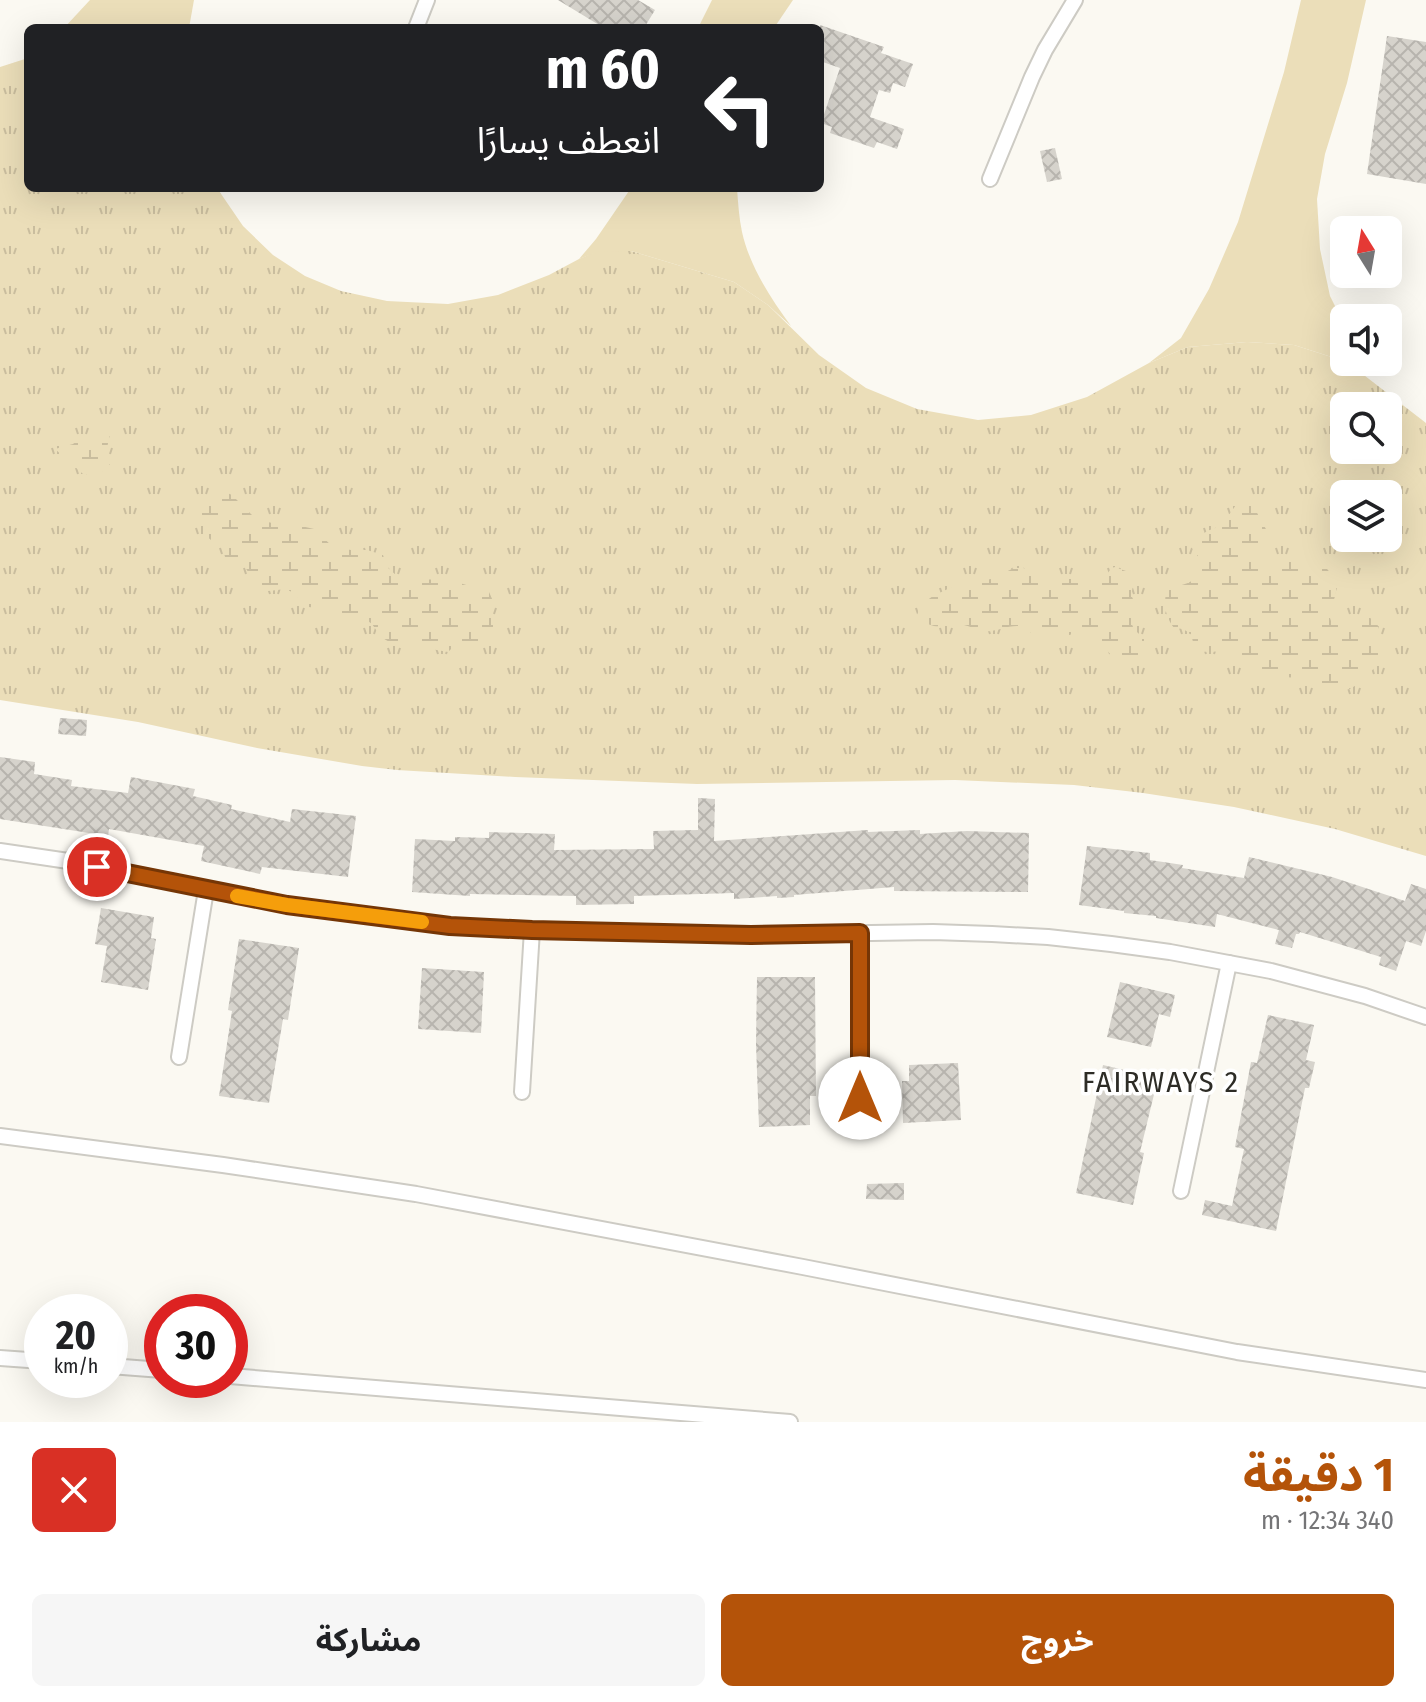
<!DOCTYPE html>
<html lang="ar">
<head>
<meta charset="utf-8">
<style>
  :root { --surface:#fff; --page:#f6f6f6; --text:#202124; --muted:#757577; --accent:#b45309 }
  body { margin:0; font-family:"Fira Sans Condensed","Noto Sans Arabic",sans-serif; background:var(--page); color:var(--text); direction:rtl; height:100vh; display:flex; flex-direction:column; font-size:30px; white-space:nowrap }
  * { box-sizing:border-box; margin:0 }
  p { font-size:26px; color:var(--muted) }
  .icon { flex:none; width:44px; height:44px; fill:none; stroke:currentColor; stroke-width:2; stroke-linecap:round; stroke-linejoin:round }
  .map { position:relative; height:1422px; overflow:hidden; direction:ltr }
  .drawer { display:flex; flex-direction:column; background:var(--surface); flex:1 }
  .drawer>* { flex:none }
  .top-card { position:absolute; left:24px; top:24px; width:800px; height:168px; border-radius:12px; box-shadow:0 8px 32px #0002; direction:rtl; background:#202124; color:#fff; overflow:hidden }
  .needle { width:52px; rotate:349deg }
  .tools { position:absolute; left:1330px; top:216px; display:grid; gap:16px }
  .tools a { display:grid; place-items:center; width:72px; height:72px; border-radius:12px; background:var(--surface); box-shadow:0 8px 32px #0002; font-size:40px }
  .speed { position:absolute; left:24px; top:1294px; display:flex; gap:16px; font-size:40px; font-weight:700; text-align:center }
  .speed>* { display:grid; place-content:center; width:104px; height:104px; border-radius:50%; background:var(--surface); box-shadow:0 8px 32px #0002; line-height:1 }
  .speed small { font-size:20px; font-weight:400 }
  .speed .limit { border:12px solid #d22; background:#fff; color:#111 }
  .pin { position:absolute; display:grid; place-items:center; width:68px; height:68px; color:#fff; margin:-34px; border:4px solid #fff; border-radius:50%; box-shadow:0 2px 8px #0007 }
  .me { position:absolute; width:88px; margin:-44px; rotate:0deg; stroke-linejoin:round; filter:drop-shadow(0 0 6px #0008) }
  .turn { display:flex; align-items:center; gap:28px; height:168px; padding:0 32px; font-size:36px }
  .turn .icon { width:104px; height:104px; stroke-width:2.5 }
  .turn b { display:block; font-size:56px; line-height:68px }
  .round { display:grid; place-items:center; flex:none; width:84px; height:84px; border-radius:12px; background:var(--page) }
  .overview { display:flex; align-items:center; justify-content:space-between; height:136px; padding:0 32px }
  h1 { font-size:48px; font-weight:700; line-height:60px; color:var(--accent) }
  .cta { display:flex; gap:16px; margin-top:auto; padding:16px 32px }
  .cta a { flex:1; height:92px; border-radius:12px; background:var(--accent); color:#fff; font-size:32px; font-weight:700; line-height:92px; text-align:center }
  .cta a+a { background:var(--page); color:var(--text) }
  .map>svg:first-child { display:block }
  .grass { fill:url(#grass-tufts); fill-rule:evenodd }
  .wetland { fill:url(#wetland-marsh) }
  .garden { fill:#ebdeb9 }
  .building { fill:url(#building-cross-hatch) }
  .lines { fill:none; stroke-linecap:round; stroke-linejoin:round }
  .minor-casing { stroke:#cdcbc4; stroke-width:18 }
  .minor { stroke:#fff; stroke-width:14 }
  .route-casing { stroke:#753606; stroke-width:20 }
  .route { stroke:#b45309; stroke-width:14 }
  .slow { stroke:#f59e0b; stroke-width:14 }
  .labels { text-anchor:middle; dominant-baseline:central; stroke-width:7; stroke-linejoin:round; paint-order:stroke }
  .neighbourhood-label { font-size:30px; letter-spacing:2px; fill:#2d2c26; stroke:#fff }
</style>
</head>
<body>
<div class="map">
<svg width="1426" height="1422" viewBox="0 0 1426 1422">
  <defs>
    <pattern id="grass-tufts" width="24" height="20" patternUnits="userSpaceOnUse" patternTransform="scale(2)"><rect width="24" height="20" fill="#ebdeb9"/><path d="M3 7l-1-3M5 7V3M7 7l1-3M15 17l-1-3M17 17v-4M19 17l1-3" fill="none" stroke="#c9bd9e"/></pattern>
    <pattern id="wetland-marsh" width="20" height="14" patternUnits="userSpaceOnUse" patternTransform="scale(2)"><rect width="20" height="14" fill="#ebdeb9"/><path d="M1 5h8M5 5V1M11 12h8M15 12V8" fill="none" stroke="#c9bd9e"/></pattern>
    <pattern id="building-cross-hatch" width="8" height="8" patternUnits="userSpaceOnUse" patternTransform="scale(2)"><rect width="8" height="8" fill="#d6d3cc"/><path d="M0 0l8 8M0 8l8-8" fill="none" stroke="#b7b4ae"/></pattern>
  </defs>
  <rect width="100%" height="100%" fill="#fbf9f2"/>
  <path class="grass" d="M28 58V188H217L243 226 273 255 305 276 341 291 387 301 448 304 498 295 549 275 579 259 598 251H631L734 282 768 305 819 355 866 388 917 409 978 420 1031 415 1087 397 1149 363 1188 347 1247 342 1294 345 1347 362 1426 423V856L1335 829 1234 807 1143 793 1074 785 955 780 697 784 515 777 397 770 362 766 257 748 138 722 0 700V67ZM1344 406H1388V450H1344ZM1344 494H1388V538H1344Z"/>
  <g class="wetland">
    <polygon points="105,431 110,434 107,448 110,464 99,474 83,474 55,449 73,444 83,436"/>
    <path d="M225 492 232 495 256 519 276 524 297 525 314 529 333 547 351 550H367L383 555 387 567 397 576 410 579 450 580 489 592 493 601V635L479 643H457L448 652 431 649 421 643 410 640 396 646 381 637 372 624 361 616 349 618 337 615 325 606C293 612 307 596 287 590 279 588 269 593 262 590 247 583 253 561 225 557L223 549 218 540H211L205 535C205 520 197 515 200 500Z"/>
    <path d="M1241 498 1250 500 1267 531 1269 539 1259 557 1263 566H1276C1297 548 1334 561 1336 588 1337 596 1331 606 1328 612L1331 621C1342 622 1348 618 1358 617 1387 613 1380 645 1379 663 1358 685 1347 700 1315 687 1309 685 1304 681 1298 679 1286 675 1271 680 1262 675 1253 669 1246 659 1237 655 1226 651 1211 651 1199 652L1194 646 1191 634 1183 629 1174 628C1165 615 1164 607 1166 592 1187 579 1193 590 1202 562L1192 548 1198 538 1207 531 1221 526Z"/>
    <path d="M1114 567 1129 572 1134 577C1134 584 1131 591 1132 597 1133 599 1134 601 1135 603 1137 619 1122 622 1144 638V661L1122 663 1112 656 1102 645 1094 643 1088 636 1078 632C1065 637 1049 642 1035 635 1029 632 1026 627 1019 626 1007 625 994 633 982 631 976 630 970 626 964 625 942 622 939 634 917 617L919 606 933 596 954 586 991 579 1014 568H1023L1042 572 1060 579H1074L1088 584 1103 580 1110 570Z"/>
  </g>
  <g class="garden">
    <polygon points="90,0 194,0 189,28 64,28"/>
    <polygon points="712,0 793,0 774,28 698,28"/>
    <polygon points="1301,0 1366,0 1347,83 1325,154 1317,199 1320,249 1330,296 1344,324 1344,361 1294,345 1247,342 1188,347 1149,363 1181,338 1209,289 1238,222 1284,72"/>
    <path d="M631 188H737C738 202 739 218 742 232 750 267 770 297 791 326L768 305 734 282 631 251 598 252 579 259 596 239Z"/>
  </g>
  <g class="building">
    <polygon points="558,0 638,0 655,10 644,28 604,28"/>
    <polygon points="820,25 884,47 881,53 913,64 905,87 893,83 890,93 879,90 870,117 904,129 897,149 877,142 874,148 830,133 832,127 821,123 840,68 820,61"/>
    <polygon points="1387,36 1426,42 1426,184 1367,174"/>
    <polygon points="1055,148 1062,179 1047,182 1040,151"/>
    <polygon points="60,718 87,720 86,736 58,734"/>
    <polygon points="0,757 35,762 34,774 72,780 71,786 128,793 131,777 195,789 193,796 232,805 231,809 290,822 292,809 356,816 348,877 262,867 260,874 201,861 204,846 109,829 108,836 0,819"/>
    <polygon points="698,798 715,799 714,841 868,830 868,832 920,830 920,834 967,831 1029,833 1028,892 894,891 894,887 794,895 794,897 777,898 777,896 734,899 734,893 634,896 634,904 576,905 576,896 470,894 470,896 412,892 415,839 455,841 455,837 489,838 489,832 555,834 554,850 654,849 653,831 698,830"/>
    <polygon points="1087,846 1150,853 1150,860 1183,865 1182,868 1244,878 1249,857 1332,877 1405,901 1411,884 1426,889 1426,931 1421,946 1406,941 1396,971 1379,965 1381,957 1300,932 1299,934 1296,934 1292,948 1275,944 1279,930 1217,914 1215,927 1156,918 1156,916 1124,913 1124,911 1079,905"/>
    <polygon points="101,908 154,917 151,938 156,939 148,990 101,982 107,946 95,944"/>
    <polygon points="239,939 299,948 288,1020 283,1019 269,1103 219,1096 232,1011 228,1010"/>
    <polygon points="422,968 484,972 481,1033 418,1029"/>
    <polygon points="757,977 815,977 816,1096 810,1096 810,1125 759,1127 756,1044"/>
    <polygon points="1120,982 1175,995 1170,1017 1159,1014 1151,1047 1107,1037"/>
    <polygon points="1268,1015 1314,1025 1306,1060 1315,1062 1309,1088 1305,1088 1276,1231 1202,1215 1205,1200 1232,1206 1244,1149 1235,1147 1251,1062 1257,1063"/>
    <polygon points="958,1063 961,1120 903,1123 902,1081 909,1081 909,1065"/>
    <polygon points="1103,1065 1158,1078 1140,1152 1144,1153 1133,1205 1076,1193"/>
    <polygon points="904,1183 904,1200 866,1199 867,1184"/>
  </g>
  <g class="lines">
    <g class="minor-casing">
      <g id="minor">
        <polyline points="416,28 427,0"/>
        <polyline points="990,179 1032,77 1045,50 1075,0"/>
        <polyline points="0,851 75,862 287,905 450,926 532,930 751,935 933,932 992,934 1048,937 1111,944 1170,952 1271,971 1365,996 1426,1017"/>
        <polyline points="860,933 860,1098"/>
        <polyline points="179,1057 206,890"/>
        <polyline points="522,1092 532,930"/>
        <polyline points="0,1136 223,1165 416,1194 803,1267 1237,1352 1426,1380"/>
        <polyline points="1181,1191 1229,963"/>
        <polyline points="0,1358 42,1361"/>
        <polyline points="110,1366 162,1370"/>
        <polyline points="230,1376 790,1422"/>
      </g>
    </g>
    <use href="#minor" class="minor"/>
  </g>
  <g class="lines">
    <g class="route-casing">
      <polyline id="route" points="97,867 287,905 450,926 532,930 751,935 860,933 860,1098"/>
    </g>
    <use href="#route" class="route"/>
    <polyline class="slow" points="237,896 287,905 422,922"/>
  </g>
  <g class="labels">
    <g class="neighbourhood-label">
      <text x="1161" y="1082">FAIRWAYS 2</text>
    </g>
  </g>
</svg>
<div class="tools">
<a><svg class="needle" viewBox="-14 -14 28 28"><path d="M0-13l5 13h-10z" fill="#e53935"/><path d="M0 13l5-13h-10z" fill="#757577"/></svg></a>
<a><svg class="icon" aria-label="sound" viewBox="0 0 24 24"><path d="M4 9h4l5-4v14l-5-4H4zM17 9q2 3 0 6"/></svg></a>
<a><svg class="icon" aria-label="search" viewBox="0 0 24 24"><circle cx="10" cy="10" r="6"/><path d="M15 15l6 6"/></svg></a>
<a><svg class="icon" aria-label="layers" viewBox="0 0 24 24"><path d="M12 4l9 5-9 5-9-5zM3 14l9 5 9-5"/></svg></a>
</div>
<div class="speed"><div>20<small>km/h</small></div><div class="limit">30</div></div>
<div class="pin" style="left:97px;top:867px;background:#d93025"><svg class="icon" aria-label="arrive" viewBox="0 0 24 24"><path d="M6 21V4h12l-3 4 3 4H6"/></svg></div>
<svg class="me" style="left:860px;top:1098px" viewBox="-20 -20 40 40"><circle r="19" fill="#fff"/><path d="M0-13L10 11 0 6-10 11z" fill="#b45309"/></svg>
<div class="top-card">
<div class="turn"><svg class="icon" aria-label="left" viewBox="0 0 24 24"><path d="M17 20v-9H6M10 6l-5 5 5 5"/></svg><div><b>60 m</b>انعطف يسارًا</div></div>
</div>
</div>
<section class="drawer">
<div class="overview"><div><h1>1 دقيقة</h1><p>340 m · 12:34</p></div><a class="round" style="background:#d93025;color:#fff"><svg class="icon" aria-label="close" viewBox="0 0 24 24"><path d="M6 6l12 12M18 6L6 18"/></svg></a></div>
<div class="cta"><a>خروج</a><a>مشاركة</a></div>
</section>
</body>
</html>
